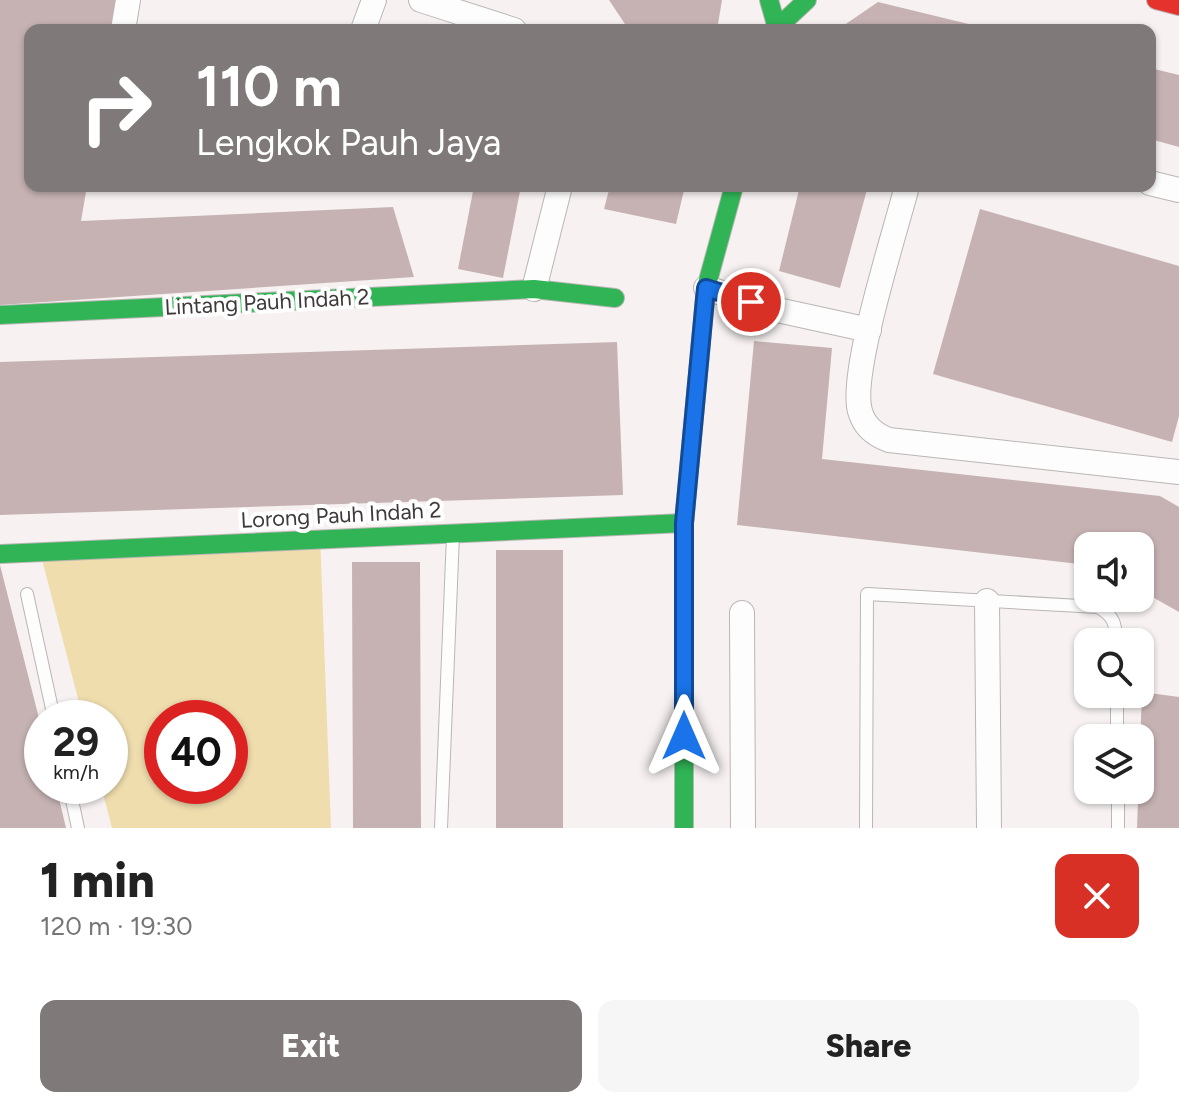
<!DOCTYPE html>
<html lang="en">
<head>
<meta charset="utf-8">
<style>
  :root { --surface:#fff; --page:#f6f6f6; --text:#222; --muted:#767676; --accent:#7f7a79 }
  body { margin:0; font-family:Figtree,sans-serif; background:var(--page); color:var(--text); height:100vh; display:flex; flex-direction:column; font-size:30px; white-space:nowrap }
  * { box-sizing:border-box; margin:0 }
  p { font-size:26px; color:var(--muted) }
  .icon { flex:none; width:44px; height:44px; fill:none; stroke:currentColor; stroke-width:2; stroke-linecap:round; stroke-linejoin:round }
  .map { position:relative; height:828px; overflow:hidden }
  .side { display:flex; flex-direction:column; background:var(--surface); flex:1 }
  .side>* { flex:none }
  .hud { position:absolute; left:24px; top:24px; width:1132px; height:168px; border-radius:16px; box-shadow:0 2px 6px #0004; background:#7f7a79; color:#fff; overflow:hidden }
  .buttons { position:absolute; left:1074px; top:532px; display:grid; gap:16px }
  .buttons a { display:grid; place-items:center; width:80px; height:80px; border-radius:16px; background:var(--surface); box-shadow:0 2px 6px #0004; font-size:40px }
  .speed { position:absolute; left:24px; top:700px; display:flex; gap:16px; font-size:40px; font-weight:700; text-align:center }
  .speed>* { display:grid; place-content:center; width:104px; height:104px; border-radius:50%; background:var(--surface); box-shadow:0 2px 6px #0004; line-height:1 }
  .speed small { font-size:20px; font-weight:400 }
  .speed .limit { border:12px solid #d22; background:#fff; color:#111 }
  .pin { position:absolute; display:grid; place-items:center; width:68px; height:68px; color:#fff; margin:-34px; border:4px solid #fff; border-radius:50%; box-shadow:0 2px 8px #0007 }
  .me { position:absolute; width:88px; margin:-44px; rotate:0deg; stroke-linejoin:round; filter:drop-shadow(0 0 6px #0008) }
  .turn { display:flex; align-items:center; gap:28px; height:168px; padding:0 40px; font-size:36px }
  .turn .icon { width:104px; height:104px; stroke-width:2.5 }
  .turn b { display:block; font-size:56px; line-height:68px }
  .round { display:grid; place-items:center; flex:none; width:84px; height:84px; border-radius:16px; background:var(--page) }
  .headline { display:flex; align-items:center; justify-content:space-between; height:136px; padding:0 40px }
  h1 { font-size:48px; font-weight:800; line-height:60px }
  .primary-button { display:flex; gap:16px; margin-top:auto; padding:16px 40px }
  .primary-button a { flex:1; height:92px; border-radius:16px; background:var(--accent); color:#fff; font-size:32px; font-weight:800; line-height:92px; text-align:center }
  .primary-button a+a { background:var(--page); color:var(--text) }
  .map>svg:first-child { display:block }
  .green { fill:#efddae; fill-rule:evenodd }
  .building { fill:#c6b2b3 }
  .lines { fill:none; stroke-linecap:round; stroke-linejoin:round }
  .lane-casing { stroke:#b9b6b4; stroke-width:14 }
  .street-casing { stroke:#b9b6b4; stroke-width:26 }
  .fast-casing { stroke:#b9b6b4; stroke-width:20 }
  .jam-casing { stroke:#b9b6b4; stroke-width:20 }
  .lane { stroke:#fefdfd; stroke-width:12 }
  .street { stroke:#fefdfd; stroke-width:24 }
  .fast { stroke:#30b455; stroke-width:18 }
  .jam { stroke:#e5322d; stroke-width:18 }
  .route-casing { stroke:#114b97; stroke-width:20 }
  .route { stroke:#1a73e8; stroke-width:14 }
  .labels { text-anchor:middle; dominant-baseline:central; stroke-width:8; stroke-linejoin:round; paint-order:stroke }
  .street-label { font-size:22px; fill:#3e3a39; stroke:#fff }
</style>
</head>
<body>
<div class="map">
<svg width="1179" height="828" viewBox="0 0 1179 828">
  <rect width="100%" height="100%" fill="#f7f2f1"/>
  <path class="green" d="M320 534 331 828H112L101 786H110V718H83L39 548ZM162 718H230V786H162Z"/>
  <g class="building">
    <polygon points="0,0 119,0 114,30 30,30 30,186 87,186 81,221 393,207 414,277 0,305"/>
    <polygon points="609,0 722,0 717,30 629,30"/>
    <polygon points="878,2 989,29 989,30 837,30"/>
    <polygon points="1150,68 1179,75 1179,147 1150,139"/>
    <polygon points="474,186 521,186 503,278 458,269"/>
    <polygon points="610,186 685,186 676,224 604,209"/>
    <polygon points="800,186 868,186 840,288 779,271"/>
    <polygon points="980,209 1179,266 1179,416 1172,442 933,374"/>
    <polygon points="754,341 832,348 822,459 1160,496 1179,507 1179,612 1140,590 1140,546 1088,546 1088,565 737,525"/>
    <polygon points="617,342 623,495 0,515 0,362"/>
    <rect x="496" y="550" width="67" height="278"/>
    <polygon points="352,562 420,562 421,828 353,828"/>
    <polygon points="0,565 42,730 42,786 56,786 66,828 0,828"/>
    <polygon points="1142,692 1179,697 1179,828 1137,828"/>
  </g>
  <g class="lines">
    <g class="lane-casing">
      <g id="lane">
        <polyline points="27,594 54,718"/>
        <polyline points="1117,694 1117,738"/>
        <polyline points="69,786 78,828"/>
        <polyline points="1118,790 1118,828"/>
        <polyline points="441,828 453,535"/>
        <path d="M866 828 867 594 1098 607C1114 616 1116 624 1116 642"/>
      </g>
    </g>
    <g class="street-casing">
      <g id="street">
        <polyline points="421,0 514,30"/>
        <polyline points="123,30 128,0"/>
        <polyline points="363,30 374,0"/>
        <polyline points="1150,183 1179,190"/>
        <path d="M907 186C896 230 849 374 860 411 864 426 875 435 889 440L1179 472"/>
        <polyline points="706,288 773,309 869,330"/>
        <polyline points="534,289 560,186"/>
        <polyline points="987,601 989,828"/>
        <polyline points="742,613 743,828"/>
      </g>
    </g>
    <g class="fast-casing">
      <g id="fast">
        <polyline points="769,0 777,28 807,0"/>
        <polyline points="0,315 534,289 615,298"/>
        <polyline points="0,554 684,523"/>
        <polyline points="684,828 684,523 706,288 734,186"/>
      </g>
    </g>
    <g class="jam-casing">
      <polyline id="jam" points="1156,0 1179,6"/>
    </g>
    <use href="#lane" class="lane"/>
    <use href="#street" class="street"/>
    <use href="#fast" class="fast"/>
    <use href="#jam" class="jam"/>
  </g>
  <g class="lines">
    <g class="route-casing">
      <polyline id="route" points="684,736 684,523 706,288 751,302"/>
    </g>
    <use href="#route" class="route"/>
  </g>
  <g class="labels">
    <g class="street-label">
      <text transform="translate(267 302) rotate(-3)">Lintang Pauh Indah 2</text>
      <text transform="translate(341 515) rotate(-3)">Lorong Pauh Indah 2</text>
    </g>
  </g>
</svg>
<div class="buttons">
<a><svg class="icon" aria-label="sound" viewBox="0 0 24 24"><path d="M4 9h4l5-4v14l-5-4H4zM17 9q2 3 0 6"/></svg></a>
<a><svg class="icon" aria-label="search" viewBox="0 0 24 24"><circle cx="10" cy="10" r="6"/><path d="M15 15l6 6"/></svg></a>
<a><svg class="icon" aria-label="layers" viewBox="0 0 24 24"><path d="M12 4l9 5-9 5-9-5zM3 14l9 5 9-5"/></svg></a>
</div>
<div class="speed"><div>29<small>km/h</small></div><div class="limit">40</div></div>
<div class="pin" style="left:751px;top:302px;background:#d93025"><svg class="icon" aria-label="arrive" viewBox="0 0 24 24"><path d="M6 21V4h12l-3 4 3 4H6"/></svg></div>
<svg class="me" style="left:684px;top:736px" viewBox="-20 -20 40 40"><path d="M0-17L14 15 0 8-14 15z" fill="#1a73e8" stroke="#fff" stroke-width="4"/></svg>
<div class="hud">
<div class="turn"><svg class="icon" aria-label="right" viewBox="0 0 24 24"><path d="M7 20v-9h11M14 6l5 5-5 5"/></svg><div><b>110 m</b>Lengkok Pauh Jaya</div></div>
</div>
</div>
<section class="side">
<div class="headline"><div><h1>1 min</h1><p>120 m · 19:30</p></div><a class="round" style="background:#d93025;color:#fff"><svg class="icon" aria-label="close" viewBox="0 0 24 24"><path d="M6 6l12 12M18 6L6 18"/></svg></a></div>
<div class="primary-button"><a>Exit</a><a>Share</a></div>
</section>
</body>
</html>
